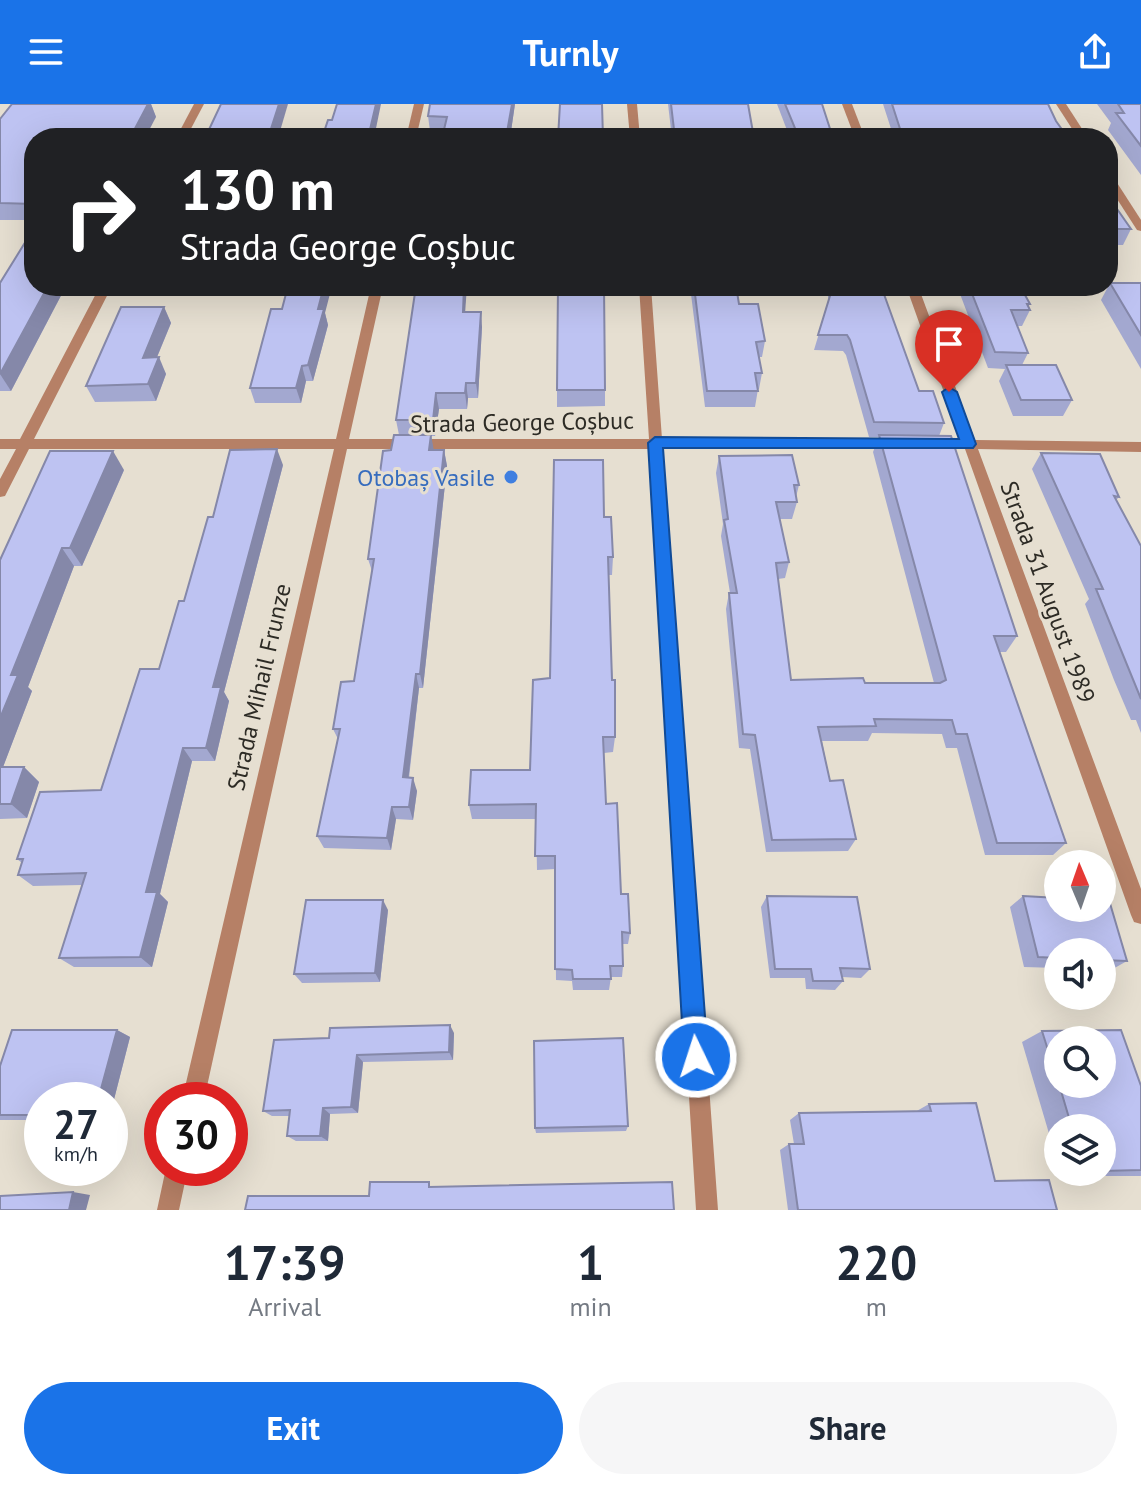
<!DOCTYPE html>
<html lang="en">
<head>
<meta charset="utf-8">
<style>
  :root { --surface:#fff; --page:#f6f6f7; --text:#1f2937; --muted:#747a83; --accent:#1a73e8 }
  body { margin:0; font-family:"PT Sans",sans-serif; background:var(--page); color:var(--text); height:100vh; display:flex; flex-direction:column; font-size:30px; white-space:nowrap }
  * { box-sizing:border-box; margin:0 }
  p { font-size:26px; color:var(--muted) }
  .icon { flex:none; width:44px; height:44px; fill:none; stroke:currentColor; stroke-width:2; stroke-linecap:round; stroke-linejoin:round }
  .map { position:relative; height:1106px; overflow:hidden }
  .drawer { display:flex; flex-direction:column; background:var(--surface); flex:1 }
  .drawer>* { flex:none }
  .hud { position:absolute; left:24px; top:24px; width:1094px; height:168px; border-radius:32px; box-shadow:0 8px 32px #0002; background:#202124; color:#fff; overflow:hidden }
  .needle { width:52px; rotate:358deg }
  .fabs { position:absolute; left:1044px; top:746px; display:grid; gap:16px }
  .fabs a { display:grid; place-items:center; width:72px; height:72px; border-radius:50%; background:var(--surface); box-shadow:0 8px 32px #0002; font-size:40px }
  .speed { position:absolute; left:24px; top:978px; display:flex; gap:16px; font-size:40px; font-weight:700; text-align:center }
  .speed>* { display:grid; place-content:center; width:104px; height:104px; border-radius:50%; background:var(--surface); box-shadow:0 8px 32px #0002; line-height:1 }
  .speed small { font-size:20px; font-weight:400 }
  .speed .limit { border:12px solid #d22; background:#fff; color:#111 }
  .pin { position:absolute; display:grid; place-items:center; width:68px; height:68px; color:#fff; margin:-82px -34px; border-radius:50% 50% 50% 0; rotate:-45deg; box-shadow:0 0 8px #0007 }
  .pin .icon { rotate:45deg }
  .me { position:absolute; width:88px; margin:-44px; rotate:356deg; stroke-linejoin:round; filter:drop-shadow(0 0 6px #0008) }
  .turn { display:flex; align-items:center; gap:28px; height:168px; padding:0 24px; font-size:36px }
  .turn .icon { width:104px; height:104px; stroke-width:2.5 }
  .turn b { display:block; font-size:56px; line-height:68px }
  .eta { display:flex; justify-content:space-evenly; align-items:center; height:136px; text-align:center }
  .eta b { font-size:48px; font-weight:700; line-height:56px }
  .button { display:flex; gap:16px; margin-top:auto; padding:16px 24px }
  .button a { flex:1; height:92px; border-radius:48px; background:var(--accent); color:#fff; font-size:32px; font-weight:700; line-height:92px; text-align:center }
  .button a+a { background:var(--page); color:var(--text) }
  header { display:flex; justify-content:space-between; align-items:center; height:104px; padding:0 24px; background:var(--accent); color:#fff; font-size:36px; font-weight:700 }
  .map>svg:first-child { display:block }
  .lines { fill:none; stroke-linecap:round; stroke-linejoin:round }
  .minor { fill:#b68066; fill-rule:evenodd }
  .wall { fill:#a3a8d0; fill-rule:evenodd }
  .shaded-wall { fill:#8588a9 }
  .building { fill:#bec3f2; stroke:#8588a9; stroke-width:2 }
  .route { fill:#1a73e8; stroke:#114b97; stroke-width:2 }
  .shop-dot { fill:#3f7fe0; stroke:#e6dfd1; stroke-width:3 }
  .labels { text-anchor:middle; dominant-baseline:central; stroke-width:6; stroke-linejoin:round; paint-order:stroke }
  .street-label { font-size:24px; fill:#2d2b25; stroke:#e6dfd1 }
  .shop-label { font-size:24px; fill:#366cbe; stroke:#e6dfd1; text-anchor:end }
</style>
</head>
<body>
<header><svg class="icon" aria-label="menu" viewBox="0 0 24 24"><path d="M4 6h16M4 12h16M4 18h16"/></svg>Turnly<svg class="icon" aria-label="share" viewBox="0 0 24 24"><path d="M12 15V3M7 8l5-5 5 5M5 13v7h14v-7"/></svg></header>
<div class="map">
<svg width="1141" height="1106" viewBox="0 0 1141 1106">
  <rect width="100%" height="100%" fill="#e6dfd1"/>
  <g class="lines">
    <g class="minor">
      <polygon points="194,0 204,0 186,34 176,34"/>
      <polygon points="414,0 424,0 416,34 406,34"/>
      <polygon points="627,0 637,0 640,34 630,34"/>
      <polygon points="842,0 852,0 865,34 855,34"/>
      <polygon points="1056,0 1066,0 1088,34 1078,34"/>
      <polygon points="1108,70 1112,71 1141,116 1141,127 1137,126 1108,81"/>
      <polygon points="100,182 112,182 34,335 336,335 371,182 383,182 349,335 649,335 639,182 651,182 662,335 903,337 905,340 898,345 663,345 718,1106 696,1106 649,345 347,345 204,996 182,996 334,345 29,345 5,392 0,393 0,375 16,345 0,345 0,335 20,335"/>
      <polygon points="906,182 918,182 975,336 1141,338 1141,348 978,345 1141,785 1141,820 1134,818 1131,811 965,345 934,345 927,340 934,335 961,336"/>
      <polygon points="166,1064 188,1064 179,1106 157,1106"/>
    </g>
  </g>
  <g class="wall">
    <polygon points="12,0 151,0 156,13 34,34 34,116 0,116 0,15"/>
    <polygon points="515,0 510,34 442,34 444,28 430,27 428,12"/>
    <polygon points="668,0 748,0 754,34 672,34"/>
    <polygon points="777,0 822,0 833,34 790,34"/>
    <polygon points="883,0 1048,0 1056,17 1068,34 894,34"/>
    <polygon points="1097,0 1141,0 1141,71 1108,26 1111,19"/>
    <polygon points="1108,92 1131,125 1123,141 1108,141"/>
    <polygon points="0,179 34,182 66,182 11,287 0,287"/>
    <polygon points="1110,179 1141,179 1141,265 1101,196"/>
    <polygon points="690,182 736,182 739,200 765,237 762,253 759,253 762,269 759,285 758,285 755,303 705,303"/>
    <polygon points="825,182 881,182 919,287 944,319 939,332 1017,532 1006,548 999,548 1066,739 1053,751 985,751 957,644 946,644 942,630 872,629 868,637 822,637 830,677 856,735 848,747 766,748 750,645 739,644 726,505 729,489 730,489 721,432 723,420 716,369 719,352 799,381 796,393 797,398 792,415 780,415 789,458 785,474 778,475 791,576 865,579 934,579 873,348 879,333 869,333 846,251 843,247 814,246 829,196"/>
    <polygon points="957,182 1020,182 1030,200 1028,203 1030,206 1022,222 1017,222 1028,249 1022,261 1072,296 1063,312 1013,312 999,277 1005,265 988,264"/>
    <polygon points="164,203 171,219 157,253 166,270 156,297 95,298 86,282"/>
    <polygon points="282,205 325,209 328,221 313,277 306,277 301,299 255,299 250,284"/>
    <polygon points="465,208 482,223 478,294 468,294 467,305 439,305 435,332 431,332 433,346 444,346 447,362 423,584 419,584 409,674 417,687 413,716 396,715 391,746 324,744 317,732 338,635 333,625 354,577 372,467 368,455 391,346 399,331 396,316"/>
    <polygon points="557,286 605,286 605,302 557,303"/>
    <polygon points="1041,349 1119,393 1116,396 1141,442 1141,629 1136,616 1131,616 1114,576 1085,500 1089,495 1032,365"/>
    <polygon points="283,361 224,588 229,597 215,657 192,657 160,790 168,798 152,863 74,863 59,854 82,781 33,782 18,771 22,759 17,755 101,686 159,565 184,497 213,413"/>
    <polygon points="124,366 82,462 74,462 28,583 32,587 3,663 24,663 39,678 27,714 0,715 0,456"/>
    <polygon points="604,413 613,453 612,471 608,471 615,633 613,648 604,649 606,700 621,790 630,829 628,840 623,840 623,862 622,873 611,873 609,886 573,886 572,877 556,876 555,765 537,766 536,715 472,715 469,701 530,666"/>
    <polygon points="767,792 870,865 861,874 842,873 843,877 835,886 806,885 805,874 770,874 761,803"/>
    <polygon points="1023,792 1127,857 1111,866 1102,866 1102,848 1058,848 1058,864 1024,863 1010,803"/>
    <polygon points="388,806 380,878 302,879 294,870"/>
    <polygon points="117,926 130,933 110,1011 110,996 42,996 42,1016 0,1016 0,962"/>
    <path d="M1042 927 1141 982V1072H1062L1060 1068H1102V1024H1058V1060L1022 938ZM1058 936 1102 980H1058Z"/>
    <polygon points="454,929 453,956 363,958 358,1009 330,1010 328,1037 296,1037 287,1032 290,1012 272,1012 263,1007 329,934"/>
    <polygon points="929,1000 995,1077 1057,1106 788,1106 780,1046 789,1040 794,1040 790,1016 799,1009 915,1008"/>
    <polygon points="628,1022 626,1027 536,1029 535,1024"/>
  </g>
  <g class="shaded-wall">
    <polygon points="148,0 151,0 156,13 145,34 130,34"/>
    <polygon points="279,0 288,0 278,34 268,34"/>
    <polygon points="376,0 381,0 374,34 368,34"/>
    <polygon points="512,0 515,0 510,34 506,34"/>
    <polygon points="48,182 66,182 11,287 0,270"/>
    <polygon points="324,182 332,182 325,209 328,221 313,277 308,261 318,205"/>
    <polygon points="464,182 467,182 464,224 463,208"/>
    <polygon points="164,203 171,219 150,270 143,254"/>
    <polygon points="481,208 482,223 478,294 476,279"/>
    <polygon points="159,253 166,270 156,297 148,280"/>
    <polygon points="302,262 306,277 301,299 296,284"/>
    <polygon points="466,279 468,294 467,305 465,289"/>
    <polygon points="436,289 439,305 435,332 433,316"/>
    <polygon points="431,331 434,347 429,346"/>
    <polygon points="277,345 283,361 224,588 229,597 215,657 206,644 213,583"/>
    <polygon points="444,346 447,362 423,584 420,570"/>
    <polygon points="113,347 124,366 82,462 70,444"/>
    <polygon points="62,444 74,462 28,583 32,587 0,671 0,614 11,571"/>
    <polygon points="416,570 419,584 407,686 403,673"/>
    <polygon points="183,644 192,657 160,790 168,798 152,863 140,853 146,788"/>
    <polygon points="24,663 39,678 27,714 11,700"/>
    <polygon points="413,674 417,687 413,716 409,703"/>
    <polygon points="392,703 396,715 391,746 387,734"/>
    <polygon points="383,796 388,806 380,878 375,869"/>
    <polygon points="450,921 454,929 453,956 449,948"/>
    <polygon points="117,926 130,933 110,1011 110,996 98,996"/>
    <polygon points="357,951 363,958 358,1009 351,1003"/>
    <polygon points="323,1004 330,1010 328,1037 320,1032"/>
    <polygon points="73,1088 90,1091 86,1106 69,1106"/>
  </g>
  <g class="building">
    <polygon points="12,0 148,0 130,34 34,34 34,100 0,99 0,15"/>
    <polygon points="221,0 279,0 268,34 205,34"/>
    <polygon points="337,0 376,0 368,34 322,34 328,16 332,16"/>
    <polygon points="430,0 512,0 506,34 442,34 447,13 428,12"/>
    <polygon points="560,0 602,0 603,34 558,34"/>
    <polygon points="671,0 748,0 754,34 675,34"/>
    <polygon points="785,0 822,0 833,34 799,34"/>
    <polygon points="892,0 1048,0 1056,17 1068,34 1029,34 1026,28 940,28 943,34 903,34"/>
    <polygon points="1118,0 1141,0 1141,42 1116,9 1124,9"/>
    <polygon points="1108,92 1131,125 1108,125"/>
    <polygon points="34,124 34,182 48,182 0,270 0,179"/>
    <polygon points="1110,179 1141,179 1141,231"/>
    <polygon points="288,182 324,182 318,205 324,205 308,261 302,262 296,284 250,284 271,205 282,205"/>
    <polygon points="416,182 464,182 463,208 481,208 476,279 466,279 465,289 436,289 433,316 396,316"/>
    <polygon points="558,182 604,182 605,286 557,286"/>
    <polygon points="694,182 736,182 739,200 758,200 765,237 756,238 762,269 755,269 758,287 707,287"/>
    <polygon points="833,182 881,182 919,287 933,287 944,319 874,318 850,236 847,231 818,231"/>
    <polygon points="969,182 1020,182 1030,200 1027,200 1030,206 1011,206 1028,249 995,248"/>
    <polygon points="121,203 164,203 143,254 159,253 148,280 86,282"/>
    <polygon points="1006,261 1056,261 1072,296 1021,296"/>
    <polygon points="394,331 431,331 429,346 444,346 420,570 416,570 403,673 413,674 409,703 392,703 387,734 317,732 340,625 333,625 341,578 354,577 374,455 368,455 383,347 391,346"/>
    <polygon points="879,331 951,332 1017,532 994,532 1066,739 997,739 967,630 956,630 952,616 874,615 876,622 818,623 830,677 843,676 856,735 772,736 755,631 743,630 729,489 737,489 724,416 728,415 719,352 792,351 799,381 794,381 797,398 776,398 789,458 776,459 791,576 863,574 865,579 940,579 946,576"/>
    <polygon points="277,345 213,583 221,583 206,644 183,644 146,788 157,788 140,853 59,854 86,769 18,771 23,755 17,755 40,688 101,686 140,565 159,565 179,497 184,497 208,413 213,413 230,346"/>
    <polygon points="50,347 113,347 70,444 62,444 11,571 18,571 0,614 0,456"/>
    <polygon points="1041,349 1100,350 1119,393 1114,392 1141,442 1141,595 1096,485 1103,485"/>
    <polygon points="554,356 603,356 604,413 611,413 613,453 608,453 612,576 615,576 615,633 603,633 606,700 617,699 621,790 628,790 630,829 622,828 623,862 610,862 611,875 573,875 572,866 555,865 555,752 535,752 536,700 469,701 471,666 530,666 533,576 550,574"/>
    <polygon points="0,663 24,663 11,700 0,700"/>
    <polygon points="767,792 857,793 870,865 840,864 843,877 813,877 811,865 775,865"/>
    <polygon points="1023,792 1058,794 1058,804 1102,804 1102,796 1109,796 1127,857 1102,856 1102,848 1058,848 1058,854 1038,853"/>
    <polygon points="306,796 383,796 375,869 294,870"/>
    <polygon points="450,921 449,948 357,951 351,1003 323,1004 320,1032 287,1032 290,1006 263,1007 274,936 329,934 330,924"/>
    <polygon points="12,926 117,926 98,996 42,996 42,1011 0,1011 0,962"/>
    <polygon points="1121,926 1141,982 1141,1066 1102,1067 1102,1024 1072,1024 1059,980 1102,980 1102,936 1058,936 1058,978 1042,927"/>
    <polygon points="623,934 628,1022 535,1024 534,937"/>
    <polygon points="976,999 995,1077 1049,1076 1057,1106 798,1106 789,1040 804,1040 799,1009 931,1007 929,1000"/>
    <polygon points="370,1078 429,1078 429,1083 672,1078 674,1106 245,1106 248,1092 369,1092"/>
    <polygon points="73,1088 69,1106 0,1106 0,1092"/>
  </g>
  <polygon class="route" points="949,283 957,288 976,340 973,344 663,344 708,953 705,961 696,965 688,961 684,953 648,339 655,333 959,335 942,288"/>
  <circle class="shop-dot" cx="511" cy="373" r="8"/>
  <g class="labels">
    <g class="street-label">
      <text transform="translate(522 318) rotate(-1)">Strada George Coșbuc</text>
      <text transform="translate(1048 488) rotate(70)">Strada 31 August 1989</text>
      <text transform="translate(259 583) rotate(-77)">Strada Mihail Frunze</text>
    </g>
    <g class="shop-label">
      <text x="495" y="373">Otobaș Vasile</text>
    </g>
  </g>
</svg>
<div class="fabs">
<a><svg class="needle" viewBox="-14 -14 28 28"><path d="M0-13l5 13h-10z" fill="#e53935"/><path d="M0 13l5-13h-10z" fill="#747a83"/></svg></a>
<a><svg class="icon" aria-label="sound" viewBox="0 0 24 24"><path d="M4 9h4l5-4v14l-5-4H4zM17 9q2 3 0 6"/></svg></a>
<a><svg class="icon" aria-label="search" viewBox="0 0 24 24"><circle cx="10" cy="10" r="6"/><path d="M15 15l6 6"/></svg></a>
<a><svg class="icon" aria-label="layers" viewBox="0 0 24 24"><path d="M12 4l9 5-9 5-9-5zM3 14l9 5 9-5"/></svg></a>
</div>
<div class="speed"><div>27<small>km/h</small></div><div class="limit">30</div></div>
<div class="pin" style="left:949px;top:288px;background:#d93025"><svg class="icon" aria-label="arrive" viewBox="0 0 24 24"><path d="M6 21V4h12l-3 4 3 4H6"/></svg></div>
<svg class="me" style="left:696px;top:953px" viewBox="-20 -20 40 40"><circle r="17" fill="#1a73e8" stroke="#fff" stroke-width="3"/><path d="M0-11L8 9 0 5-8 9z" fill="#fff"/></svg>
<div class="hud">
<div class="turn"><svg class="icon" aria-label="right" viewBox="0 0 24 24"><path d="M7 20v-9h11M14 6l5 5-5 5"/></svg><div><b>130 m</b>Strada George Coșbuc</div></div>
</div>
</div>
<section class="drawer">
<div class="eta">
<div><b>17:39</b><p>Arrival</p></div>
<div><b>1</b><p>min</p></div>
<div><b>220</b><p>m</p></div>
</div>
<div class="button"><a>Exit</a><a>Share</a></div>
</section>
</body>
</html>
